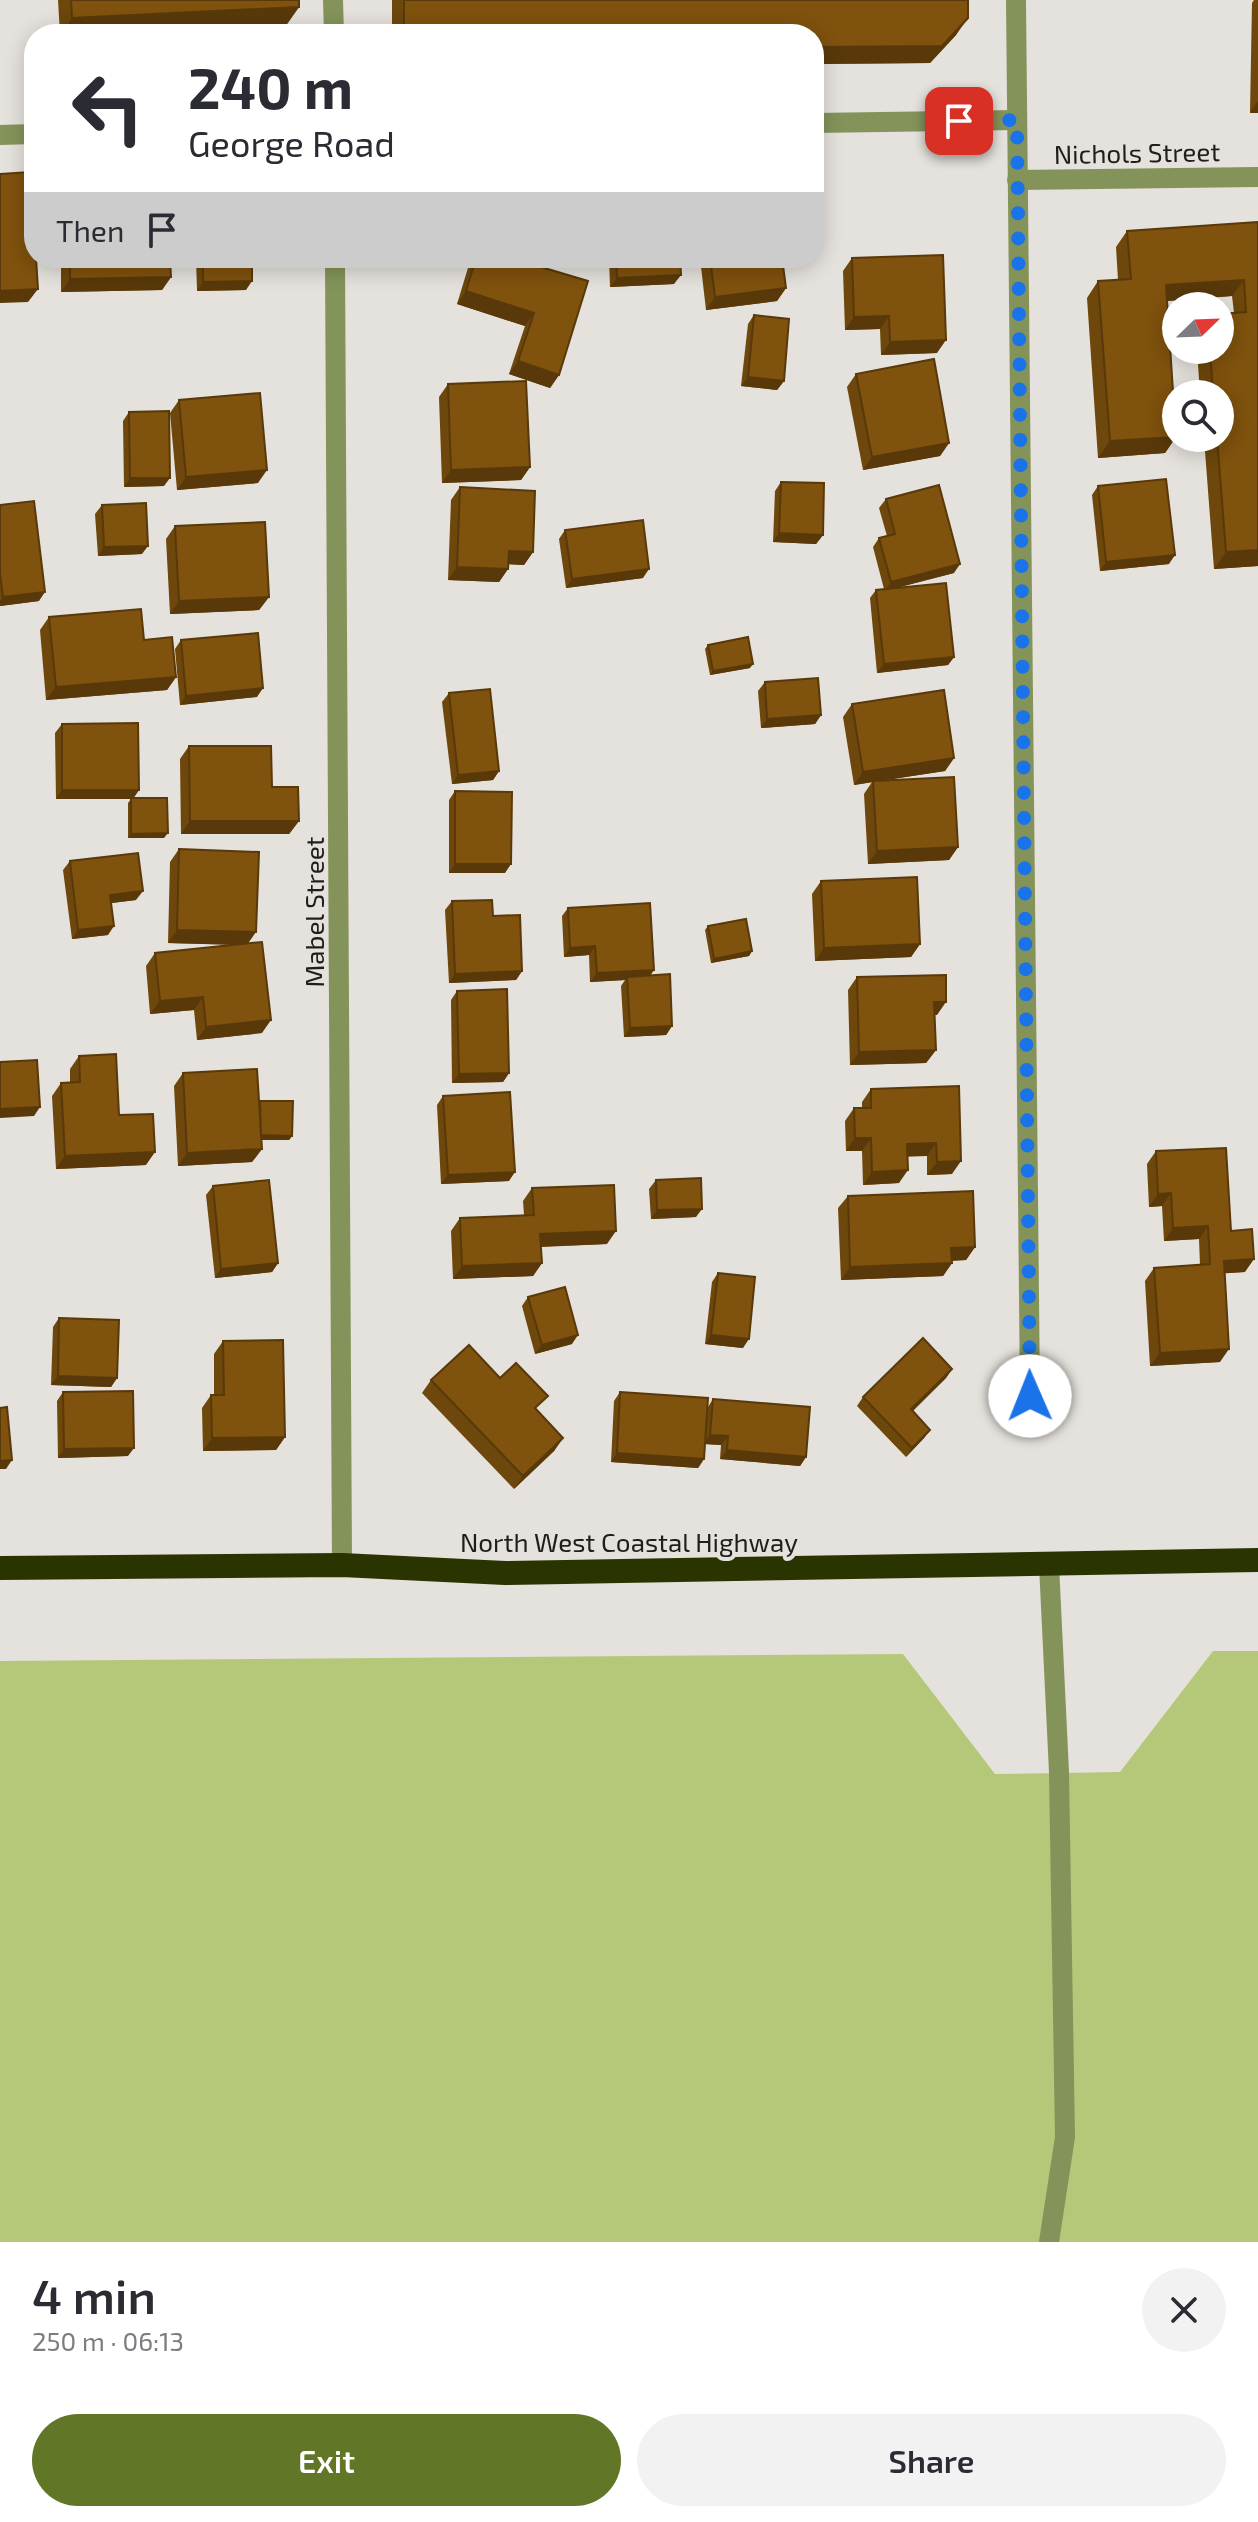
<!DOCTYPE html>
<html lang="en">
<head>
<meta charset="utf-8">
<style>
  :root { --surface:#fff; --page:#f2f2f3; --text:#2b2b33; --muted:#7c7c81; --accent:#617626 }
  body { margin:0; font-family:"Exo 2",sans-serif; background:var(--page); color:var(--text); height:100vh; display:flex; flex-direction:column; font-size:30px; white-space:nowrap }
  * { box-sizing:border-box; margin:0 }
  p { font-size:26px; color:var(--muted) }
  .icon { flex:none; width:44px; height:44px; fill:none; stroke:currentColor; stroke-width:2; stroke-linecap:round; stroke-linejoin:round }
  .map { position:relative; height:2242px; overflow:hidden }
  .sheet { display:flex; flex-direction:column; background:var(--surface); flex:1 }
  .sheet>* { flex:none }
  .top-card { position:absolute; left:24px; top:24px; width:800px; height:244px; border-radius:32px; box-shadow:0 4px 20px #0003; background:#fff; color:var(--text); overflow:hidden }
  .needle { width:52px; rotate:67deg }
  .tools { position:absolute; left:1162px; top:292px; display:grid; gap:16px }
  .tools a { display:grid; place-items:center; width:72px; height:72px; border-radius:50%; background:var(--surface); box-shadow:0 4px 20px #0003; font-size:40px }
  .pin { position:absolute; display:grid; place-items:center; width:68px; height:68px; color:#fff; margin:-34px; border-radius:16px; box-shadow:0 4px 12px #0006 }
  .me { position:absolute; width:88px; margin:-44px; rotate:359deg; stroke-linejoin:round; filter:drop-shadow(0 0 6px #0008) }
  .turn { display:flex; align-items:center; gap:28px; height:168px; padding:0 32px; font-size:36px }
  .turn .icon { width:104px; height:104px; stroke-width:2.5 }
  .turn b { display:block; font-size:56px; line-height:68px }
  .then { display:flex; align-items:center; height:76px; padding:0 32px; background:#0003; gap:16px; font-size:30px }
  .round { display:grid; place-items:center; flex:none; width:84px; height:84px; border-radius:42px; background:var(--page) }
  .summary { display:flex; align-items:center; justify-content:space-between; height:136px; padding:0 32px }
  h1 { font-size:48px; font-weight:600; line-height:60px }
  .action { display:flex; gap:16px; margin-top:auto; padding:16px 32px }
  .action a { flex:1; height:92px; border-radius:48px; background:var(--accent); color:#fff; font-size:32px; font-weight:600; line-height:92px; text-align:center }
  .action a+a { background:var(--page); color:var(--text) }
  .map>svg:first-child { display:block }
  .green { fill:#b5c87a }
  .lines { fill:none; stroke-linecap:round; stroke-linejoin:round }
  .minor { stroke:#84935a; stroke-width:20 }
  .highway { stroke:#2a3400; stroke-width:24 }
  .wall { fill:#6d470b }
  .shaded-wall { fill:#593909 }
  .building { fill:#7f520d; stroke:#593909; stroke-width:2 }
  .route { stroke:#1a73e8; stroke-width:14; stroke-dasharray:0 25.2 }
  .labels { text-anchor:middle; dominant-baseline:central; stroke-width:8; stroke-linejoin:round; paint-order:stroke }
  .street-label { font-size:26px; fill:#201e1d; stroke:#e5e1dc }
</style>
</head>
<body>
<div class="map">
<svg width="1258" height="2242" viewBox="0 0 1258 2242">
  <rect width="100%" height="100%" fill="#e5e1dc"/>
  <polygon class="green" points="1213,1651 1258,1651 1258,2242 0,2242 0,1661 903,1654 995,1774 1120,1772"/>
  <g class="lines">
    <g class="minor">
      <polyline points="333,0 334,34"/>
      <polyline points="1016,0 1030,1396"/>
      <polyline points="814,123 1017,120"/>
      <polyline points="0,135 34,134"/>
      <polyline points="1017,180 1258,177"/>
      <polyline points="335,258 342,1565"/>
      <polyline points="1049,1565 1059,1772 1065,2137 1049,2242"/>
    </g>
    <polyline class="highway" points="0,1568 342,1565 505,1573 1258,1560"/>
  </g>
  <g class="wall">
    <polygon points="58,0 299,0 299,7 287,24 60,34"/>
    <polygon points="392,0 968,0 956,35 930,63 814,64 814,34 392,34"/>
    <polygon points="1254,0 1258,0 1258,113 1250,113 1252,3"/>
    <polygon points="1258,222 1258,566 1214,569 1204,438 1220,438 1220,394 1200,394 1197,350 1220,350 1234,313 1232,296 1167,301 1176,437 1165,453 1098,458 1087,298 1098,281 1118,280 1116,247 1127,231"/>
    <polygon points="61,258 170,258 171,277 162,290 61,292"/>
    <polygon points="196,258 252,258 246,290 197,291"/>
    <polygon points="471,258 544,258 541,267 559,375 550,388 509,374 525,326 457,304"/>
    <polygon points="609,258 680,258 674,284 610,287"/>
    <polygon points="700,258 782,258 786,288 777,301 706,310"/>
    <polygon points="852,258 937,353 881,355 880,329 845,330 843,271"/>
    <polygon points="754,315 784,381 777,390 741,386 748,324"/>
    <polygon points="856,374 949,443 940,456 863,470 847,387"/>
    <polygon points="448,384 530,467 521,480 442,483 439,397"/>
    <polygon points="179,400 258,483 177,490 170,413"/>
    <polygon points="129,412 164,486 124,487 123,421"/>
    <polygon points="781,482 823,535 816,544 773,542 775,491"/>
    <polygon points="1098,486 1169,564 1100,571 1092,495"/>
    <polygon points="460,487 533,552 524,565 509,564 508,569 499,582 448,580 451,500"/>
    <polygon points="886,499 954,573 899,587 954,657 948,665 877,673 870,598 876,590 884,589 873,547 879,538 887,536 879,508"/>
    <polygon points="0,505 39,601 0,606"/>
    <polygon points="102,505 142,554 98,556 95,514"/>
    <polygon points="175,526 269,597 259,610 170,614 166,539"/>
    <polygon points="565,530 643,578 566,588 559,539"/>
    <polygon points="49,617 144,640 176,677 167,690 46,700 40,630"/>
    <polygon points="181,640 257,697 180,705 175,649"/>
    <polygon points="708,645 750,668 710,675 705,649"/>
    <polygon points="765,682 821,715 815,724 761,728 758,691"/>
    <polygon points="449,693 499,771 493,780 452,784 442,702"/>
    <polygon points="852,704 954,758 945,771 885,780 958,847 949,860 868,864 864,794 872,782 854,785 843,717"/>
    <polygon points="62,724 139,790 133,798 164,838 128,838 128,803 131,799 56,799 55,733"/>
    <polygon points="189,746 272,787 299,821 289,834 181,834 180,759"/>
    <polygon points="455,791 505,873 449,873 449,800"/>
    <polygon points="179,849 248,944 262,1033 197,1040 194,1010 150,1014 146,966 155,953 237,945 168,943 170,862"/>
    <polygon points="70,861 136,900 111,903 108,935 72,939 63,870"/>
    <polygon points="821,881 920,944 911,957 815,961 812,894"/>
    <polygon points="452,901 493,916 522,971 516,980 449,983 445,910"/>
    <polygon points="568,908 650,976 672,1026 666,1035 624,1037 621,986 625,980 590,982 589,955 564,957 562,916"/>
    <polygon points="708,926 752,951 749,956 711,963 705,930"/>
    <polygon points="857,977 937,1015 934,1015 936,1050 926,1063 850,1065 848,990"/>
    <polygon points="457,991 509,1073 503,1082 452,1083 451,1000"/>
    <polygon points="79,1056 119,1115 146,1165 56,1169 52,1096 61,1083 70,1083 70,1069"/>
    <polygon points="183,1073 259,1103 260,1101 292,1136 289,1140 261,1140 262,1149 252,1162 178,1166 174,1086"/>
    <polygon points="959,1086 952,1174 927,1175 927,1156 907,1156 899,1183 863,1185 862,1151 846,1151 845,1121 854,1108 862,1108 862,1102 871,1089"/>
    <polygon points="443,1096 509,1181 441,1184 437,1105"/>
    <polygon points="1156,1151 1231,1231 1245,1272 1225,1273 1220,1362 1150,1366 1145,1281 1154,1268 1200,1265 1199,1239 1164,1241 1162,1206 1149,1207 1147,1164"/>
    <polygon points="656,1180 696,1217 651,1219 649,1189"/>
    <polygon points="213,1186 278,1263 272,1272 215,1278 206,1195"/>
    <polygon points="532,1188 607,1244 541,1247 542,1263 533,1276 453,1279 451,1231 460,1218 524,1215 523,1201"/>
    <polygon points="848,1196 975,1247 966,1260 951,1261 952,1263 943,1276 841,1280 838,1208"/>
    <polygon points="718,1273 743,1348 705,1344 712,1282"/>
    <polygon points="528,1297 572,1344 535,1354 522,1306"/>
    <polygon points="59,1318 117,1378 111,1387 51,1385 53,1327"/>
    <polygon points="223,1341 285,1437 276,1450 203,1451 202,1408 211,1395 214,1395 214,1354"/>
    <polygon points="952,1369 946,1378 913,1411 930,1430 924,1438 906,1457 857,1406 863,1397"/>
    <polygon points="500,1378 537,1410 563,1438 554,1451 514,1489 422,1393 431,1380"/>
    <polygon points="63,1392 128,1456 58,1458 57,1401"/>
    <polygon points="620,1392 708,1407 713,1399 806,1457 800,1466 720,1459 721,1445 705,1444 704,1459 698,1468 611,1462 614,1401"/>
  </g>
  <g class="shaded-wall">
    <polygon points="299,7 287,24 61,34 72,18"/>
    <polygon points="968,18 956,35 930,63 814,64 814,47"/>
    <polygon points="1258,101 1258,113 1250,113"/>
    <polygon points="681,275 674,284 610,287 617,278"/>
    <polygon points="171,277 162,290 61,292 70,279"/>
    <polygon points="1244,280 1232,296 1154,302 1166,285"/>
    <polygon points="252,281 246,290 197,291 203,282"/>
    <polygon points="786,288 777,301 706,310 715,297"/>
    <polygon points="38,289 28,302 0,303 0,291"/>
    <polygon points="466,291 534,313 525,326 457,304"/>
    <polygon points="889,316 880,329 845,330 854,317"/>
    <polygon points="946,340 937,353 881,355 890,342"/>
    <polygon points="518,361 559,375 550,388 509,374"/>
    <polygon points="748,377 784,381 777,390 741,386"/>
    <polygon points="1176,437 1165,453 1098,458 1110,441"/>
    <polygon points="949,443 940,456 863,470 872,457"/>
    <polygon points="530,467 521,480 442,483 451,470"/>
    <polygon points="267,470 258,483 177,490 186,477"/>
    <polygon points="130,478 170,478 164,486 124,487"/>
    <polygon points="779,533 823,535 816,544 773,542"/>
    <polygon points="148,546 142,554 98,556 104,547"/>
    <polygon points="1258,550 1258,566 1214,569 1226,552"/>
    <polygon points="509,551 533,552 524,565 500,564"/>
    <polygon points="1175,555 1169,564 1100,571 1106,562"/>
    <polygon points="960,564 954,573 885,591 891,582"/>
    <polygon points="457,567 508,569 499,582 448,580"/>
    <polygon points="649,569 643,578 566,588 572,579"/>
    <polygon points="45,592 39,601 0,606 0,601 3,597"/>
    <polygon points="269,597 259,610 170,614 179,601"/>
    <polygon points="954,657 948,665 877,673 884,664"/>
    <polygon points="753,664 750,668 710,675 713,671"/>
    <polygon points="176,677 167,690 46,700 56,687"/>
    <polygon points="263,688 257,697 180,705 186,696"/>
    <polygon points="821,715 815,724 761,728 767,719"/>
    <polygon points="954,758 945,771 854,785 863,772"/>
    <polygon points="499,771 493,780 452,784 458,775"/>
    <polygon points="62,790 139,790 133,799 56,799"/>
    <polygon points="190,821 299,821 289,834 181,834"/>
    <polygon points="168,833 164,838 128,838 131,834"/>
    <polygon points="958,847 949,860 868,864 877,851"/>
    <polygon points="455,864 511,864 505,873 449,873"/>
    <polygon points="143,891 136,900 104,904 110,895"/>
    <polygon points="114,926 108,935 72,939 78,930"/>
    <polygon points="177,930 256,932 247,945 168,943"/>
    <polygon points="920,944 911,957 815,961 824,948"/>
    <polygon points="595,946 589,955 564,957 570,948"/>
    <polygon points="752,951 749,956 711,963 714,959"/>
    <polygon points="654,970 648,979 627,977 625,980 590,982 597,973"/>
    <polygon points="522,971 516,980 449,983 455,974"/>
    <polygon points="203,997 194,1010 150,1014 160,1001"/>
    <polygon points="934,1002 946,1002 937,1015 925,1015"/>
    <polygon points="271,1020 262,1033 197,1040 206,1027"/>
    <polygon points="672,1026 666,1035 624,1037 630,1028"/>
    <polygon points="936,1050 926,1063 850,1065 859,1052"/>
    <polygon points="509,1073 503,1082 452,1083 459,1074"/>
    <polygon points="40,1107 34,1116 0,1118 0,1109"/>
    <polygon points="259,1135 292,1136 289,1140 256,1140"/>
    <polygon points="855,1138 871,1138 862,1151 846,1151"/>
    <polygon points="936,1143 927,1156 898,1157 907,1144"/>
    <polygon points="262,1149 252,1162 178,1166 187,1153"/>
    <polygon points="155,1152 146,1165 56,1169 65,1156"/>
    <polygon points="961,1161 952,1174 927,1175 937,1162"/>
    <polygon points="908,1170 899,1183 863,1185 872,1172"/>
    <polygon points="515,1172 509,1181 441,1184 448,1175"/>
    <polygon points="1171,1193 1162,1206 1149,1207 1158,1194"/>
    <polygon points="702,1209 696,1217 651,1219 657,1210"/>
    <polygon points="1208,1226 1199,1239 1164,1241 1173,1228"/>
    <polygon points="616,1231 607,1244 531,1247 540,1234"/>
    <polygon points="975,1247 966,1260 942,1261 951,1248"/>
    <polygon points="1254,1259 1245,1272 1215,1274 1224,1261"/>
    <polygon points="278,1263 272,1272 215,1278 221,1269"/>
    <polygon points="542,1263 533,1276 453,1279 462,1266"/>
    <polygon points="952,1263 943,1276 841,1280 850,1267"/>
    <polygon points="578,1335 572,1344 535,1354 542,1345"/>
    <polygon points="711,1335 749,1339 743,1348 705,1344"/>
    <polygon points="1229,1349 1220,1362 1150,1366 1160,1353"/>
    <polygon points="952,1369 946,1378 905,1418 911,1409"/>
    <polygon points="58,1376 117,1378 111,1387 51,1385"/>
    <polygon points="930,1430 924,1438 906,1457 912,1448"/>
    <polygon points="710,1435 728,1436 721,1445 704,1444"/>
    <polygon points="285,1437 276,1450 203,1451 212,1438"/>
    <polygon points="563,1438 554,1451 514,1489 523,1476"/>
    <polygon points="134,1448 128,1456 58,1458 64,1449"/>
    <polygon points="727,1450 806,1457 800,1466 720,1459"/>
    <polygon points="617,1453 704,1459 698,1468 611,1462"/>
    <polygon points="12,1460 6,1469 0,1469 0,1461"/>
  </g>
  <g class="building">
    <polygon points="71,0 299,0 299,7 72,18"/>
    <polygon points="404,0 968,0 968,18 942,46 814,47 814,34 413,34 404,25"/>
    <polygon points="30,172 34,233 34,258 36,258 38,289 0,291 0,174"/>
    <polygon points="1258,222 1258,550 1226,552 1217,438 1220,438 1220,394 1213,394 1210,350 1220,350 1220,314 1246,312 1244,280 1166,285 1176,437 1110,441 1098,281 1131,279 1127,231"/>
    <polygon points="943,255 946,340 890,342 889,316 854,317 852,258"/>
    <polygon points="70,258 170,258 171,277 70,279"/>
    <polygon points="203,258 252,258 252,281 203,282"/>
    <polygon points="476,258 544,258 541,267 588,281 559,375 518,361 534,313 466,291"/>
    <polygon points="616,258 680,258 681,275 617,278"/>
    <polygon points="710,258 782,258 786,288 715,297"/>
    <polygon points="754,315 789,319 784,381 748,377"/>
    <polygon points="934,359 949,443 872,457 856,374"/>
    <polygon points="526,381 530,467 451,470 448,384"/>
    <polygon points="260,393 267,470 186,477 179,400"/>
    <polygon points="169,411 170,478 130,478 129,412"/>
    <polygon points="1166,479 1175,555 1106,562 1098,486"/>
    <polygon points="781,482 824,483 823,535 779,533"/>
    <polygon points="939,485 960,564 891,582 879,538 895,534 886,499"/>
    <polygon points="460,487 535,491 533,552 509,551 508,569 457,567"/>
    <polygon points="34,501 45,592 3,597 0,574 0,505"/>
    <polygon points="146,503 148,546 104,547 102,505"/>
    <polygon points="643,520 649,569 572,579 565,530"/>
    <polygon points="265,522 269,597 179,601 175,526"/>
    <polygon points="946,583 954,657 884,664 876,590"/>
    <polygon points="141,609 144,640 172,637 176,677 56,687 49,617"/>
    <polygon points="258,633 263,688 186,696 181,640"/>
    <polygon points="748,637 753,664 713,671 708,645"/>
    <polygon points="818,678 821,715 767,719 765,682"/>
    <polygon points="490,689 499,771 458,775 449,693"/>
    <polygon points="944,690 954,758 863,772 852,704"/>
    <polygon points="138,723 139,790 62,790 62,724"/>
    <polygon points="189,746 271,746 272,787 298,787 299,821 190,821"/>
    <polygon points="954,777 958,847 877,851 873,781"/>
    <polygon points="455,791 512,792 511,864 455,864"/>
    <polygon points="131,798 167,798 168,833 131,834"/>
    <polygon points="179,849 259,852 256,932 177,930"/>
    <polygon points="138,853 143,891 110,895 114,926 78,930 70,861"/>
    <polygon points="917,877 920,944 824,948 821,881"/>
    <polygon points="492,900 493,916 520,915 522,971 455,974 452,901"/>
    <polygon points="650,903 654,970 597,973 595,946 570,948 568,908"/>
    <polygon points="746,919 752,951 714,959 708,926"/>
    <polygon points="262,942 271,1020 206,1027 203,997 160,1001 155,953"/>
    <polygon points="670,974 672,1026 630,1028 627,977"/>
    <polygon points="946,975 946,1002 934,1002 936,1050 859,1052 857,977"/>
    <polygon points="507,989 509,1073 459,1074 457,991"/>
    <polygon points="116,1054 119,1115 153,1114 155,1152 65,1156 61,1083 80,1082 79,1056"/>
    <polygon points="37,1060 40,1107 0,1109 0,1062"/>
    <polygon points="257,1069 262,1149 187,1153 183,1073"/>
    <polygon points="959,1086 961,1161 937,1162 936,1143 907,1144 908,1170 872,1172 871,1138 855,1138 854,1108 871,1108 871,1089"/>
    <polygon points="510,1092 515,1172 448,1175 443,1096"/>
    <polygon points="260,1101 293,1101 292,1136 261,1135"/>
    <polygon points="1226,1148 1231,1231 1252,1229 1254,1259 1224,1261 1229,1349 1160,1353 1154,1268 1210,1264 1208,1226 1173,1228 1171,1193 1158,1194 1156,1151"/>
    <polygon points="701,1178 702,1209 657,1210 656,1180"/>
    <polygon points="269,1180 278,1263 221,1269 213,1186"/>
    <polygon points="614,1185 616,1231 540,1234 542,1263 462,1266 460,1218 534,1215 532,1188"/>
    <polygon points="973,1191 975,1247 951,1248 952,1263 850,1267 848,1196"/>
    <polygon points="718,1273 755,1277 749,1339 711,1335"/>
    <polygon points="565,1287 578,1335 542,1345 528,1297"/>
    <polygon points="59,1318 119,1320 117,1378 58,1376"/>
    <polygon points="923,1338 952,1369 911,1409 930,1430 912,1448 863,1397"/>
    <polygon points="283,1340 285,1437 212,1438 211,1395 224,1395 223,1341"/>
    <polygon points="469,1345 500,1378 516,1363 548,1396 535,1408 563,1438 523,1476 431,1380"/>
    <polygon points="133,1391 134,1448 64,1449 63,1392"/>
    <polygon points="620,1392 708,1398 704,1459 617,1453"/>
    <polygon points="713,1399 810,1407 806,1457 727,1450 728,1436 710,1435"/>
    <polygon points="7,1407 12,1460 0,1461 0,1408"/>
  </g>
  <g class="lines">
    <polyline class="route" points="959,121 1017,120 1030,1396"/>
  </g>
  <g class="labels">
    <g class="street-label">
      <text transform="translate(1137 152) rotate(-1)">Nichols Street</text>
      <text transform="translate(313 912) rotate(-90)">Mabel Street</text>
      <text x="629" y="1541">North West Coastal Highway</text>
    </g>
  </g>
</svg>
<div class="tools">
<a><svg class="needle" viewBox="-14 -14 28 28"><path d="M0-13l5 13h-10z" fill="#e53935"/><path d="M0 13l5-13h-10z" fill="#7c7c81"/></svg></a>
<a><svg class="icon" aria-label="search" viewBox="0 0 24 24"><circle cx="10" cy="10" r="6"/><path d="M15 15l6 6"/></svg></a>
</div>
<div class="pin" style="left:959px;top:121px;background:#d93025"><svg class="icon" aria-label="arrive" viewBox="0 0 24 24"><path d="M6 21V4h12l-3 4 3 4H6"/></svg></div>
<svg class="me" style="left:1030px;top:1396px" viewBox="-20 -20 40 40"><circle r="19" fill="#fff"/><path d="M0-13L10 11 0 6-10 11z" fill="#1a73e8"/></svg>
<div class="top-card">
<div class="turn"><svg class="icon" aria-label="left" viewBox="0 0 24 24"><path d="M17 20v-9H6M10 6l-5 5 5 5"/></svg><div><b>240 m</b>George Road</div></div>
<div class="then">Then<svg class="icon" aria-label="arrive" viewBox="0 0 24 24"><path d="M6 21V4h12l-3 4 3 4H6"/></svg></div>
</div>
</div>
<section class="sheet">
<div class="summary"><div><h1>4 min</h1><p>250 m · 06:13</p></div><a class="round"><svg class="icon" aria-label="close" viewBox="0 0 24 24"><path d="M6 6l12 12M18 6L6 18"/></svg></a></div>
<div class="action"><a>Exit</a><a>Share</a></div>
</section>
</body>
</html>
